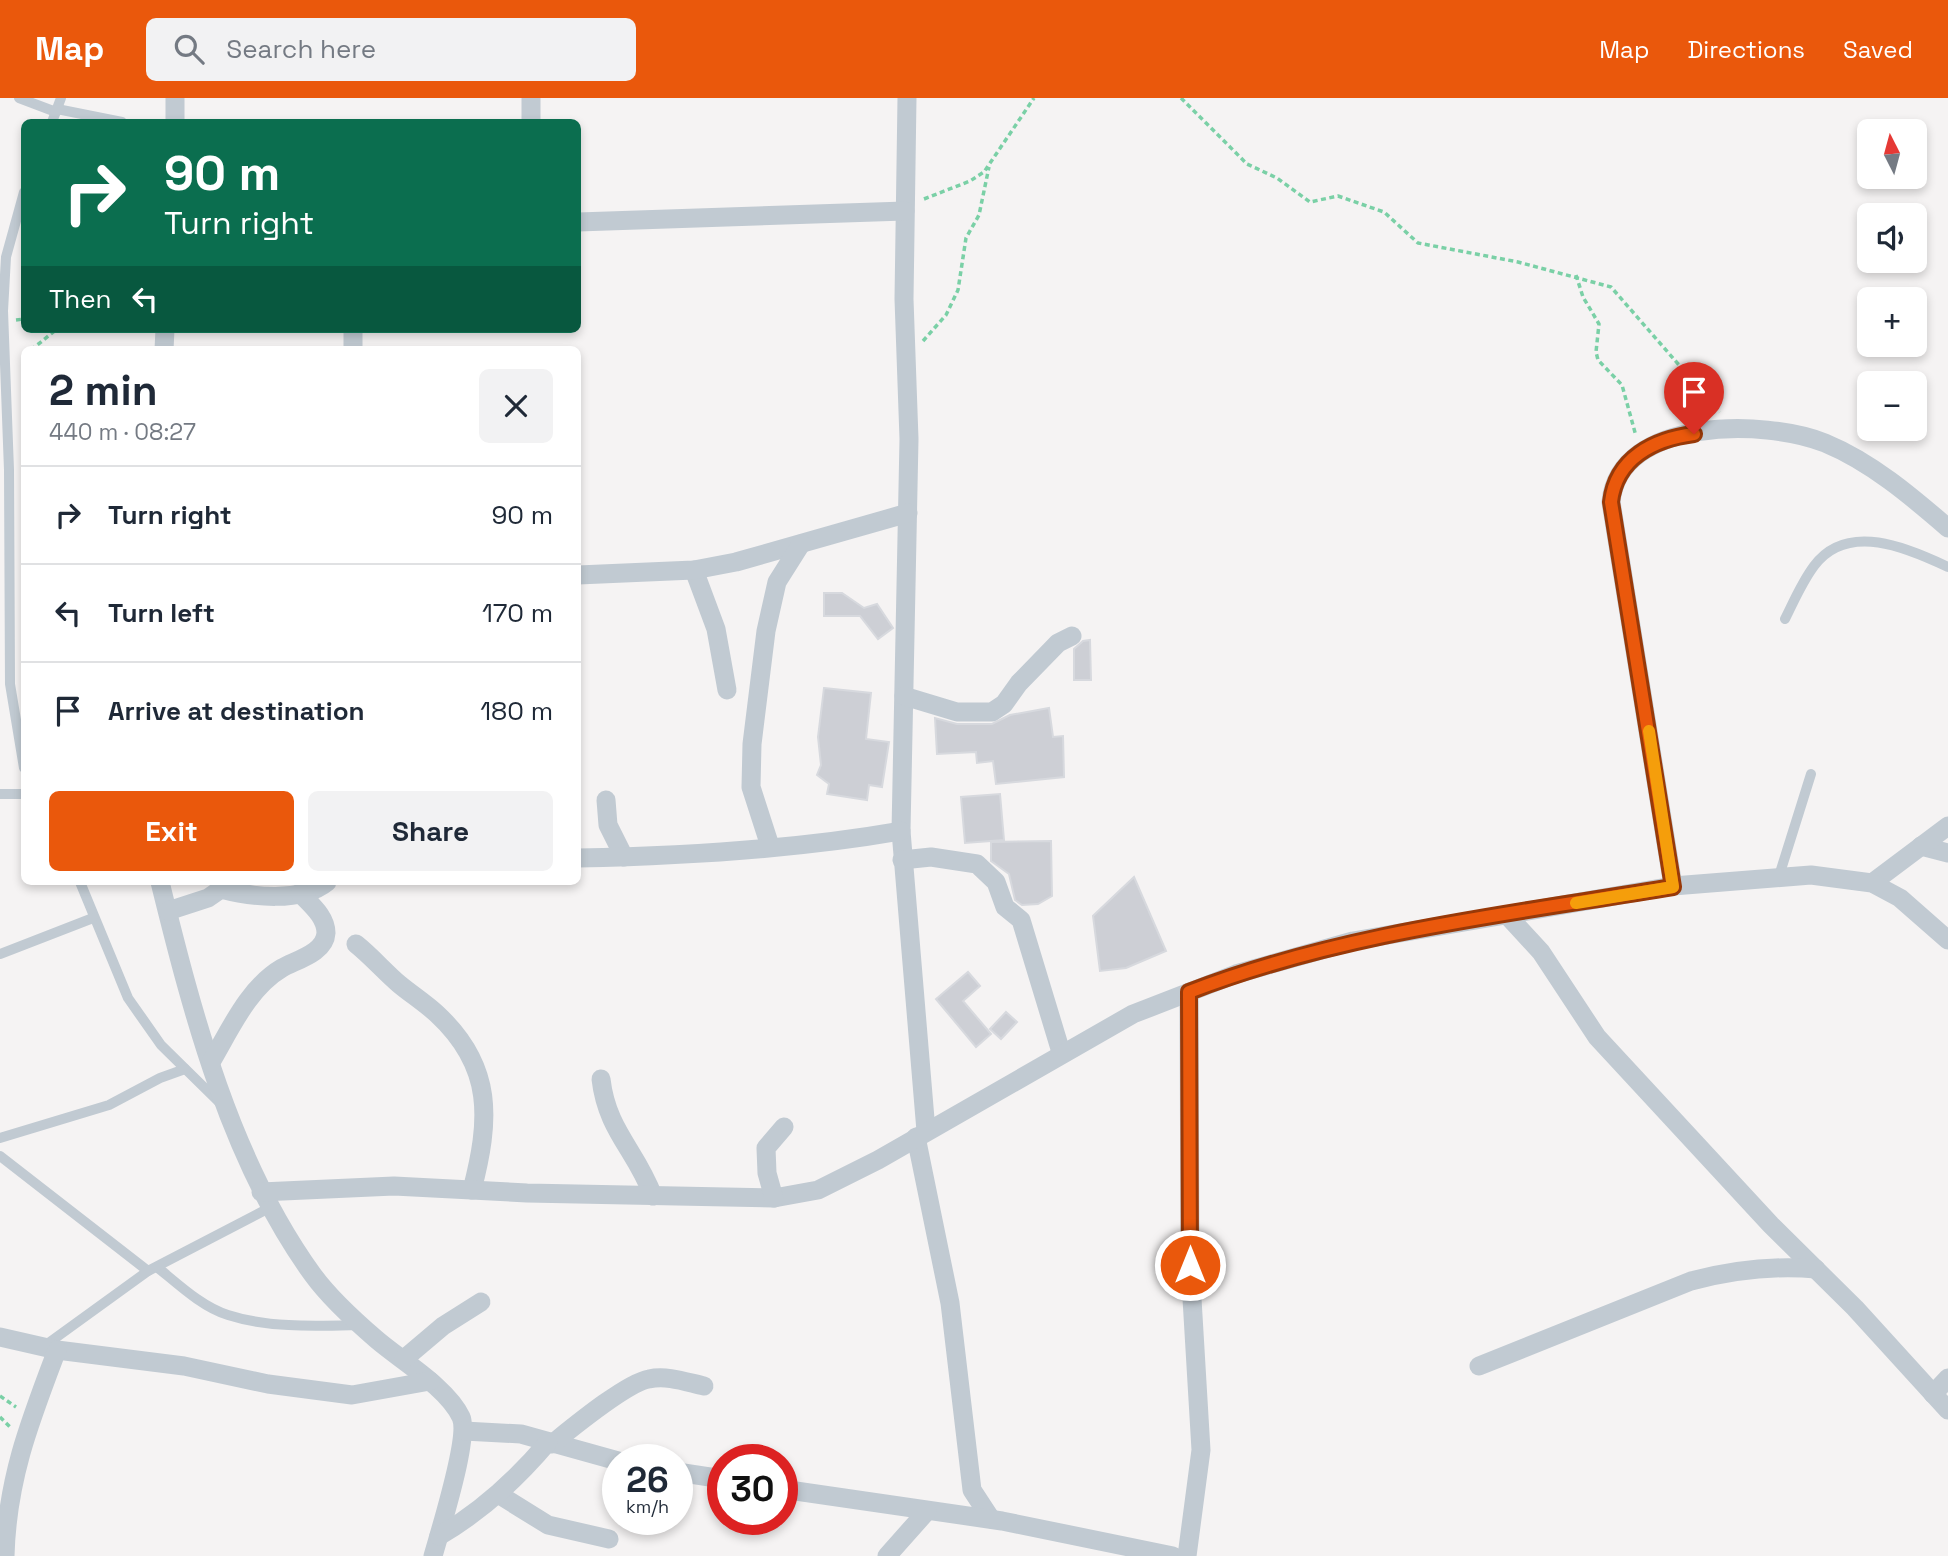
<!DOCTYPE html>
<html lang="en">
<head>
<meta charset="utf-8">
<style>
  :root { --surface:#fff; --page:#f2f2f3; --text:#1f2937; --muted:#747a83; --line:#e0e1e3; --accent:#ea580c }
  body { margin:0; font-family:"Space Grotesk",sans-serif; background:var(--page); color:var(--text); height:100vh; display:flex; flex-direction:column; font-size:26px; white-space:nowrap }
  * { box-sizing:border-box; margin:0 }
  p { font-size:23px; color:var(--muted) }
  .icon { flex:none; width:38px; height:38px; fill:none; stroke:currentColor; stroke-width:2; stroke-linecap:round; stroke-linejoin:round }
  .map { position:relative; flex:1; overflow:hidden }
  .details { position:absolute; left:21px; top:248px; width:560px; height:539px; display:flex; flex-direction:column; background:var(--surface); border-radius:10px; box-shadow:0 4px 10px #0003 }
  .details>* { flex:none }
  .hud { position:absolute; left:21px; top:21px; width:560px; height:214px; border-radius:10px; box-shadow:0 4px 10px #0003; background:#0b6e4f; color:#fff; overflow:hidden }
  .needle { width:46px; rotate:354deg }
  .controls { position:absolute; left:1857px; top:21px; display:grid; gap:14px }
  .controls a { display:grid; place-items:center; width:70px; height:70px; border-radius:10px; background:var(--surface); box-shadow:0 4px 10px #0003; font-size:35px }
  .speed { position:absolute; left:602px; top:1346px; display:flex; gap:14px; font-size:35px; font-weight:700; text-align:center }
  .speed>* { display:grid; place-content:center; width:91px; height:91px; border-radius:50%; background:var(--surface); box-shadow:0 4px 10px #0003; line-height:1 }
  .speed small { font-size:18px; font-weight:400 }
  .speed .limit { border:10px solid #d22; background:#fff; color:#111 }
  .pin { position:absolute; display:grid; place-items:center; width:60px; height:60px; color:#fff; margin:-72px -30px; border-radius:50% 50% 50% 0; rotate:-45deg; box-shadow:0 0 7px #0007 }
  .pin .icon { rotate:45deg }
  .me { position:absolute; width:77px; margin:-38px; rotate:0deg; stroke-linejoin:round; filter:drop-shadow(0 0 5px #0008) }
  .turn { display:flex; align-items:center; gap:24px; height:147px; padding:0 28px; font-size:32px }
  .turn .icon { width:91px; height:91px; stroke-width:2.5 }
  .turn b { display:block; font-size:49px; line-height:60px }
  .then { display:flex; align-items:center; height:66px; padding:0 28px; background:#0003; gap:14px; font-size:26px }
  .round { display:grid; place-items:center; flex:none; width:74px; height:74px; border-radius:10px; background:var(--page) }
  .head { display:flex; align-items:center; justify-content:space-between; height:119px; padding:0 28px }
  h1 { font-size:42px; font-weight:600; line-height:52px }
  .cta { display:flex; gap:14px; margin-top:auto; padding:14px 28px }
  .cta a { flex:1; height:80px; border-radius:10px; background:var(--accent); color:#fff; font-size:28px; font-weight:600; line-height:80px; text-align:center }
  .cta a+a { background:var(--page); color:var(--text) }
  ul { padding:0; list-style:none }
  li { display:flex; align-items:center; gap:21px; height:98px; padding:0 28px; border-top:2px solid var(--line) }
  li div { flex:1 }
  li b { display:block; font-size:26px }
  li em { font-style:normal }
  header { display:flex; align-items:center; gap:42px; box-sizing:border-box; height:98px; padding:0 35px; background:var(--accent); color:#fff }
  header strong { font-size:33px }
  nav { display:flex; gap:38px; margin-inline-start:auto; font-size:24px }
  .search { width:490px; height:63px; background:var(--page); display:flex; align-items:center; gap:18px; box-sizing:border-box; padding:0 24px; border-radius:10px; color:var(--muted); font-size:26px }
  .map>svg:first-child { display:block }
  .building { fill:#cdcfd5; stroke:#d7d9de; stroke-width:2 }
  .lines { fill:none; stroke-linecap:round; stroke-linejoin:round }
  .path { stroke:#7ad0a6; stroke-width:3.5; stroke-dasharray:5 3.5; stroke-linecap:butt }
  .service { stroke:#c1cad2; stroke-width:10 }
  .minor { stroke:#c1cad2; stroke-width:19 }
  .route-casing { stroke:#983908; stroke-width:18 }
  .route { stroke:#ea580c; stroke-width:12 }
  .slow { stroke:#f59e0b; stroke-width:12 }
</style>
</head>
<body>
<header>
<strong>Map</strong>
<div class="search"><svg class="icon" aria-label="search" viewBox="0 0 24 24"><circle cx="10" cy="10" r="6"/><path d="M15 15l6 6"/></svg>Search here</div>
<nav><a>Map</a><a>Directions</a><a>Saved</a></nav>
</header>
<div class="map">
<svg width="1948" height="1458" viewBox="0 0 1948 1458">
  <rect width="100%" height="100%" fill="#f5f3f3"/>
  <g class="building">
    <polygon points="824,495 842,495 864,510 877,506 893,530 878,541 860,518 824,518"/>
    <polygon points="1090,542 1091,582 1074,582 1074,551 1083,543"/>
    <polygon points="824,590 871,595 866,641 889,644 882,689 869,687 867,702 827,696 829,686 817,677 821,667 818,639"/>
    <polygon points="1049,610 1053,639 1063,638 1064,679 996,686 993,663 977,665 976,654 937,656 935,620 957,626 992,626 1010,617"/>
    <polygon points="1000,696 1004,742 965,745 961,699"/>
    <polygon points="1051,743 1052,798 1038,806 1022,807 1015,802 1009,776 991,763 991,744"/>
    <polygon points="1134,779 1166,853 1126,870 1100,873 1093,818"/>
    <polygon points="968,874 980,888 963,903 991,936 976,949 936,901"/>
    <polygon points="1006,914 1017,924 1001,941 990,931"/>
  </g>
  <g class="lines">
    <g class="path">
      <polyline points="1181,0 1247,66 1277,80 1310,104 1338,98 1384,114 1418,145 1518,164 1611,189 1720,314"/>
      <polyline points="924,101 970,83 984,74 1034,0"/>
      <polyline points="1576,177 1583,199 1599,226 1596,254 1598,262 1622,287 1636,338"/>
      <polyline points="16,222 24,221"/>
      <polyline points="923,243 946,217 958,192 966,140 979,117 989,69"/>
      <polyline points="31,252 57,231"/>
      <polyline points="0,1298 16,1309"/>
      <polyline points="0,1319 11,1330"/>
    </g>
    <g class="service">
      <polyline points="19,0 56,14"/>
      <polyline points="57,11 122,24"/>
      <polyline points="52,24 61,0"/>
      <polyline points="24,94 6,159 3,213 9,372 10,586 24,670"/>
      <path d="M1785 521C1794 503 1802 484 1814 468 1847 423 1908 450 1948 469"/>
      <polyline points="0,696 24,696"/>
      <polyline points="1779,778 1811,676"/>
      <polyline points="80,784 128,900 161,947 220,1005"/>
      <polyline points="0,856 93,820"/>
      <polyline points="0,1040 109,1007 160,980 185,971"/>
      <polyline points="0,1058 148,1173"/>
      <path d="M157 1169C178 1186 202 1209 228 1217 268 1230 316 1228 357 1227"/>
      <polyline points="43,1249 148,1173 271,1109"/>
    </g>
    <g class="minor">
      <polyline points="531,0 531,24"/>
      <polyline points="907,0 904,201 909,341 901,733 926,1033"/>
      <polyline points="175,24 175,0"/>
      <polyline points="578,124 905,113"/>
      <polyline points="164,252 165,231"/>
      <polyline points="353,252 353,231"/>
      <polyline points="694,472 716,531 727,592"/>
      <polyline points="578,477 694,472 736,464 908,415"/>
      <polyline points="904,598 957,614 992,614 1004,606 1019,585 1058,545 1072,538"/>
      <polyline points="606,702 608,727 624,759"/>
      <polyline points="770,748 751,689 752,646 766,533 777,484 801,446"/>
      <polyline points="1921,748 1948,755"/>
      <path d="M578 760C681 758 798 751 901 733"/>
      <polyline points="902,762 931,759 977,766 996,784 1005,809 1021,822 1061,954"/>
      <path d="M160 784C193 918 231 1064 313 1177 329 1199 355 1223 376 1241 400 1262 447 1289 461 1319 470 1338 440 1433 433 1458"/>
      <polyline points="1872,785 1948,728"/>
      <path d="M1673 788 1611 404C1619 319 1765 321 1825 345 1871 364 1911 398 1948 430"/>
      <path d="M168 813 208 800 221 791C251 799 301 805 327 784"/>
      <polyline points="1507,817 1541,854 1597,939 1771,1127 1855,1210 1948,1312"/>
      <path d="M356 846C371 858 384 873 399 886 411 896 425 905 437 916 494 969 490 1022 472 1092"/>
      <path d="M211 964C230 932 248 890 282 870 296 862 325 855 326 835 326 818 310 806 300 795"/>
      <path d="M601 981C607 1033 636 1052 653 1098"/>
      <polyline points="916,1039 950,1205 972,1392 991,1421"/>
      <polyline points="261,1094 394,1088 527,1095 774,1100 818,1092 878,1062 1133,916 1236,876 1353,843 1673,788 1811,777 1872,785 1900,800 1948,842"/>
      <polyline points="774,1100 767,1075 766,1050 784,1029"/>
      <polyline points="0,1239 57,1252 184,1268 268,1286 352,1297 430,1283"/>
      <polyline points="404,1261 443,1228 481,1204"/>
      <path d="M1479 1268 1691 1183C1733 1172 1772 1167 1816 1171"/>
      <polyline points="1933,1296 1948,1280"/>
      <polyline points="464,1333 521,1336 618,1363"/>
      <path d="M552 1346C572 1330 626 1285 649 1281 667 1277 686 1284 704 1288"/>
      <polyline points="677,1374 723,1381"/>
      <polyline points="782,1391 1002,1423 1173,1458"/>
      <polyline points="498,1396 548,1427 609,1441"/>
      <path d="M439 1438C482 1413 516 1382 548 1344"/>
      <path d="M5 1458C7 1381 30 1323 57 1252"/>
      <polyline points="887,1458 927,1413"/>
      <polyline points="1187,1458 1201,1352 1190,1167 1189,894"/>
    </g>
  </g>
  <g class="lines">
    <g class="route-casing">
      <path id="route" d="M1190 1167 1189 894C1344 834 1511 816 1673 789L1611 404C1616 360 1654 341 1694 336"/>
    </g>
    <use href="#route" class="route"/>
    <polyline class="slow" points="1576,805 1673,789 1649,633"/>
  </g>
</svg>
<div class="controls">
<a><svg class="needle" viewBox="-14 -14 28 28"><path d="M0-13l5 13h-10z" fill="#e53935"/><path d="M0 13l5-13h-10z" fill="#747a83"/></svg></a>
<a><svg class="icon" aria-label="sound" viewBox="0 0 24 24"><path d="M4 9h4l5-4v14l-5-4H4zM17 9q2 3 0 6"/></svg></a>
<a>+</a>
<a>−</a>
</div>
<div class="speed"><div>26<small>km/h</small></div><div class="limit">30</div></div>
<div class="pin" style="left:1694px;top:336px;background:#d93025"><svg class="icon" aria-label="arrive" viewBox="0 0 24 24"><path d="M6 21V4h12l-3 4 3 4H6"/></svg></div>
<svg class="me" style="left:1190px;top:1167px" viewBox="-20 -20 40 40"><circle r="17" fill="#ea580c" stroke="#fff" stroke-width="3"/><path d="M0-11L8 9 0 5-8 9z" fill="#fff"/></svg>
<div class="hud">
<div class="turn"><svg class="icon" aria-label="right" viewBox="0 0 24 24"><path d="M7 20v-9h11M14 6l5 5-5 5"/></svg><div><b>90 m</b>Turn right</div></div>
<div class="then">Then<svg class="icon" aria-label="left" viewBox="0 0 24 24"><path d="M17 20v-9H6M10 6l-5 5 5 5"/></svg></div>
</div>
<section class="details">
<div class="head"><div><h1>2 min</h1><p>440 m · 08:27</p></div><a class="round"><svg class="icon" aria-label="close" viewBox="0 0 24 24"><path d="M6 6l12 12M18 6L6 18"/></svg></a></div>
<ul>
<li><svg class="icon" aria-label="right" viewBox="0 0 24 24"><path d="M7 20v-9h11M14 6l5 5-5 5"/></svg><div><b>Turn right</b></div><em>90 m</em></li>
<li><svg class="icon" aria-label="left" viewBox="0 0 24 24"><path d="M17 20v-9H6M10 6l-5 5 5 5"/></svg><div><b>Turn left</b></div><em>170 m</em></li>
<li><svg class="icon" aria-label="arrive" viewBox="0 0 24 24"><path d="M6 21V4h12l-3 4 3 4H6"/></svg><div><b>Arrive at destination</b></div><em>180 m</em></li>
</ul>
<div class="cta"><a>Exit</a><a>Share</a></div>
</section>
</div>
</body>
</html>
